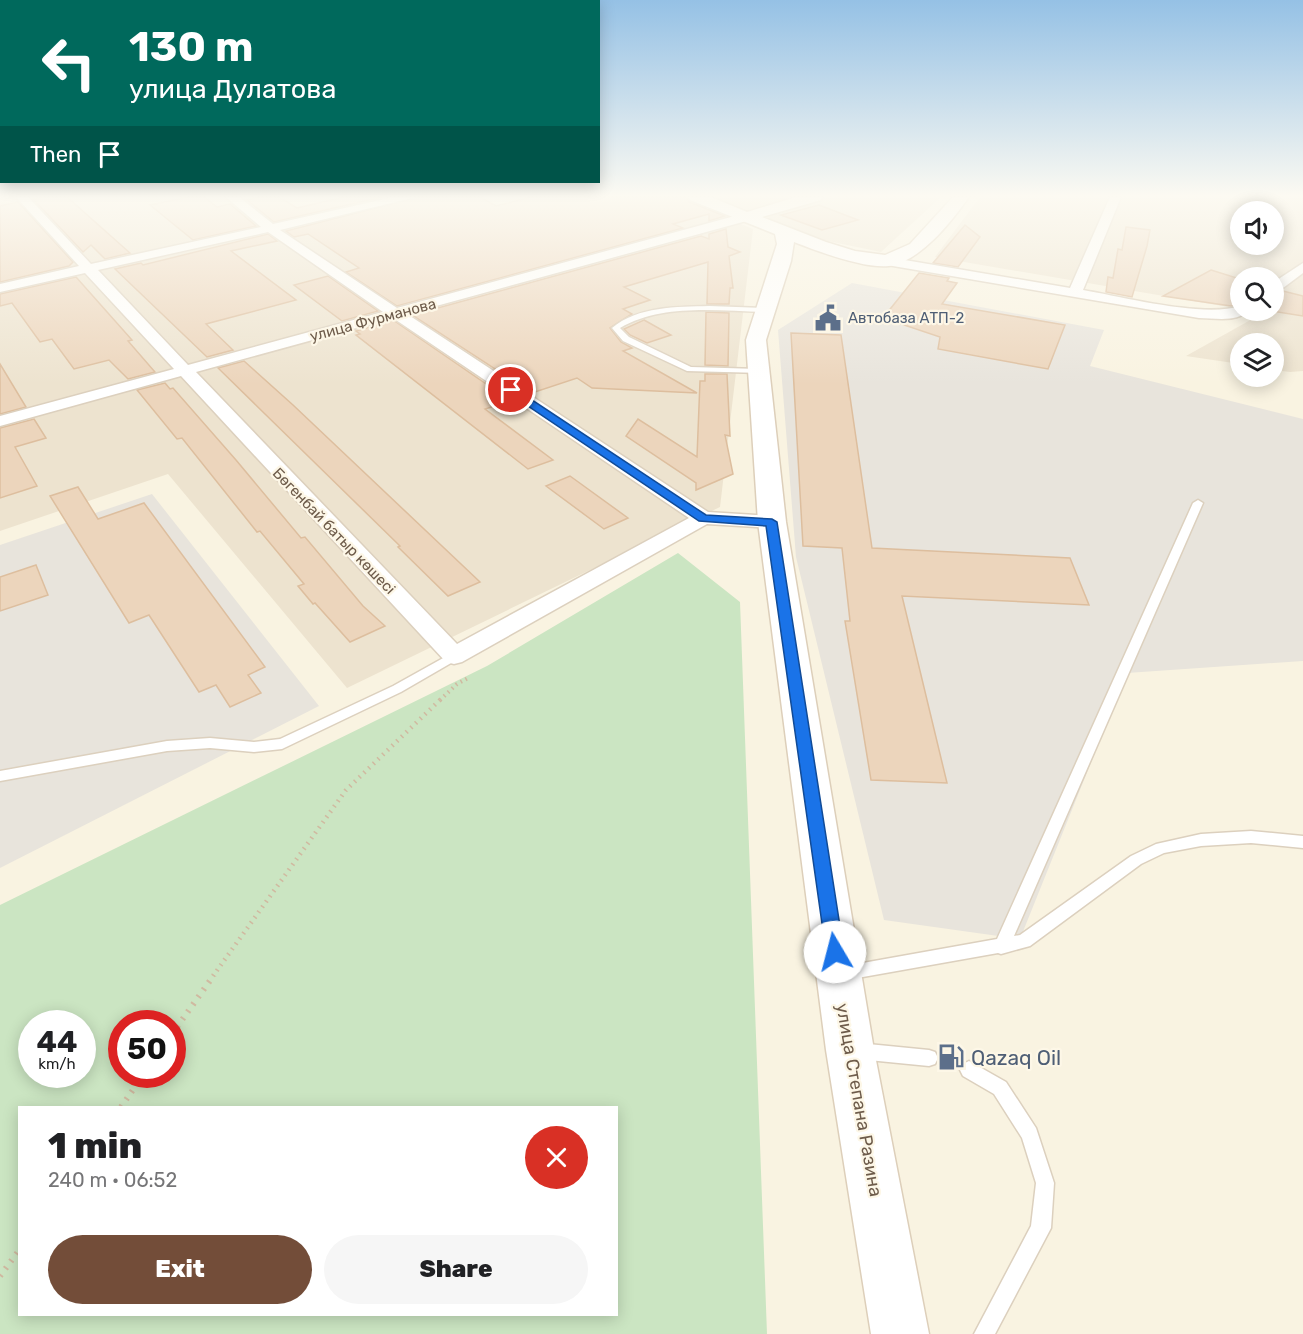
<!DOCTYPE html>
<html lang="en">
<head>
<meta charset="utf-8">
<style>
  :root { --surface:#fff; --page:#f6f6f6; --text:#202124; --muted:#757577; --accent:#734d39 }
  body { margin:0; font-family:Rubik,sans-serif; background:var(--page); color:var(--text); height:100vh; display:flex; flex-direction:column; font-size:22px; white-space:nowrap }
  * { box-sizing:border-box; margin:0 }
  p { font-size:20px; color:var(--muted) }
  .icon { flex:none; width:33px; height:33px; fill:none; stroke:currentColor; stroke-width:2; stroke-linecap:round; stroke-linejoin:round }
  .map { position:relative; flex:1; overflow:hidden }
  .drawer { position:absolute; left:18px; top:1106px; width:600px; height:210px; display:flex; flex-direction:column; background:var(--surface); border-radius:0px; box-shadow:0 3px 15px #0003 }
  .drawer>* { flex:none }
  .top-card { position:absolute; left:0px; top:0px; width:600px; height:183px; box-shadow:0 3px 15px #0003; background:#00695c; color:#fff; overflow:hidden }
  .controls { position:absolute; left:1230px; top:201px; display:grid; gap:12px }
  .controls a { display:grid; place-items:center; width:54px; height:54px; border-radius:50%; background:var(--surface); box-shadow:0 3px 15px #0003; font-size:30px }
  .speed { position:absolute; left:18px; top:1010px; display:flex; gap:12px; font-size:30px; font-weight:700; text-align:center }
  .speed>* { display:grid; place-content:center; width:78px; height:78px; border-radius:50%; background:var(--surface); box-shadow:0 3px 15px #0003; line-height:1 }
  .speed small { font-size:15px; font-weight:400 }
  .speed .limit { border:9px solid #d22; background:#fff; color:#111 }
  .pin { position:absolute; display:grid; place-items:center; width:51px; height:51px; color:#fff; margin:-26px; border:3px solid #fff; border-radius:50%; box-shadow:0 2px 6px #0007 }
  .me { position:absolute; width:66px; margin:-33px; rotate:352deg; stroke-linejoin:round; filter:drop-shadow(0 0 4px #0008) }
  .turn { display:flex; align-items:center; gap:21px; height:126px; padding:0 30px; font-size:27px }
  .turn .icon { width:78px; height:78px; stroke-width:2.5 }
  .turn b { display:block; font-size:42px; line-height:51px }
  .then { display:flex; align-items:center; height:57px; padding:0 30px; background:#0003; gap:12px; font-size:22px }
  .round { display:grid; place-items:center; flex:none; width:63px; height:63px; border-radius:32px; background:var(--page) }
  .head { display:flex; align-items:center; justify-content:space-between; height:102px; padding:0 30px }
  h1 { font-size:36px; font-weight:800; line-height:45px }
  .primary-button { display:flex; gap:12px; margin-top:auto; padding:12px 30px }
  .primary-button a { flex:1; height:69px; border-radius:36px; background:var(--accent); color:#fff; font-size:24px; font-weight:800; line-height:69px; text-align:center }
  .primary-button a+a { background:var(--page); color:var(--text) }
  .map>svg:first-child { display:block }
  .residential { fill:#ede3cf; fill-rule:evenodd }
  .industrial { fill:#e8e4dc }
  .green { fill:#cbe5c2; fill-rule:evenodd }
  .building { fill:#ecd5bc; stroke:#ddbe9e; stroke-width:1.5 }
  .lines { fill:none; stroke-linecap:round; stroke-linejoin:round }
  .service-casing { stroke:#dcd0be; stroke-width:3 }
  .minor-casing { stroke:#dcd0be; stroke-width:3 }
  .secondary-casing { stroke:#ddcfba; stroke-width:3 }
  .path-far2 { stroke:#d0b9a0; stroke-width:4; stroke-dasharray:1.5 4; stroke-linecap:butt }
  .path-far1 { stroke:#d0b9a0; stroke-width:4.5; stroke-dasharray:1.5 5; stroke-linecap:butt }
  .path { stroke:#d0b9a0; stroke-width:6; stroke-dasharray:2 7; stroke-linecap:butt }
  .service { fill:#fff; fill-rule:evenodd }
  .minor { fill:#fff; fill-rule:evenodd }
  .secondary { fill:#fff; fill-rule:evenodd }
  .route { fill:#1a73e8; stroke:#114b97; stroke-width:1.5 }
  .labels { text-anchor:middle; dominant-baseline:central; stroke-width:4.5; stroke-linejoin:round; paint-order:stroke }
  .far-service-label { font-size:15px; fill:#4e5e75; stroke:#fdf7e7; text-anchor:start }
  .far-street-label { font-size:15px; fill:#6e5c4b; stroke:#fdf7e7 }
  .street-label { font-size:18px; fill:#6e5c4b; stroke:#fdf7e7 }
  .near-service-label { font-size:21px; fill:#4e5e75; stroke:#fdf7e7; text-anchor:start }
</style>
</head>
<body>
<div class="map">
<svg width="1303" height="1334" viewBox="0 0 1303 1334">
  <rect width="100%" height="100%" fill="#f9f3e1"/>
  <g class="residential">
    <polygon points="0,197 676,197 753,229 720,507 347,688 168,474 0,531"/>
    <polygon points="700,197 941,197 881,252 789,233"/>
    <path d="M980 197H1303V371L1290 372 1274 370V344H1240V364L1186 356 1263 313 1250 311 1274 310V278H1240V309L935 257ZM1240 212H1274V244H1240Z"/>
  </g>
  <g class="industrial">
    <polygon points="852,283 1104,330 1090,366 1303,419 1303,661 1127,673 1020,939 884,920 796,557 778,330"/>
    <polygon points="152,494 319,706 0,868 0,545"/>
  </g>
  <path class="green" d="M678 553 740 602 767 1334H0V905L487 666ZM32 1023H82V1074H32ZM122 1023H172V1074H122ZM20 1107H616V1314H20Z"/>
  <g class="building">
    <polygon points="43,197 67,197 130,253 105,259 91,245 83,252 33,199"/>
    <polygon points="189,197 204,197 217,207 230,204 256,226 193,240 150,205"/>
    <polygon points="260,197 279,197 297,208 344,197 382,197 274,222 247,200"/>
    <polygon points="418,197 480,197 496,206 531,197 687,197 689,202 725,216 709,221 709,214 673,224 683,228 397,306 346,272 359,268 308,234 294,237 286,231"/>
    <polygon points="18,202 73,262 69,266 0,282 0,206"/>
    <polygon points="819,205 858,220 822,230 781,215"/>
    <polygon points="965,225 980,237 958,267 933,263"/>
    <polygon points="1126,227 1150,230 1147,246 1132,297 1106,292 1108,277 1113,278 1118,249 1122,250"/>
    <polygon points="726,229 728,247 740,252 729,256 733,288 730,288 729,304 707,304 708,262 624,287 650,300 623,309 632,314 610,328 621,342 632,348 623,351 697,393 592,388 577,378 532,393 412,315 701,236 709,239 709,234"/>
    <polygon points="268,234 277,241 231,251 296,300 206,324 233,350 207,357 115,269 141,263 143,265"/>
    <polygon points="1211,270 1240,279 1240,304 1231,306 1163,296"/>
    <polygon points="919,273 949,278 947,281 957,283 942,304 1065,325 1048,369 938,349 940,337 883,318"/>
    <polygon points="328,276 378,311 342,321 294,285"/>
    <polygon points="76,277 132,340 128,341 155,372 128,379 109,360 74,369 52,339 40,342 12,303 0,306 0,294"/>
    <polygon points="1283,291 1303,296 1303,316 1265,310 1274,310 1274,294"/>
    <polygon points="706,312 729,313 728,366 705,365"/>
    <polygon points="393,320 511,401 485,409 553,460 528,469 356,335 360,334 356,331"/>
    <polygon points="644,320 671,335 647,343 630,335 624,329"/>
    <polygon points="791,333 841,335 872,548 1070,558 1089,605 902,596 947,783 871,780 845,621 850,621 842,548 803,546"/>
    <polygon points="244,361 293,405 480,582 448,596 398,547 400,546 218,368"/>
    <polygon points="0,364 26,407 0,414"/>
    <polygon points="705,374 727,374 730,436 725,435 733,474 696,490 696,483 626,436 638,419 697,457 700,381 705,381"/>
    <polygon points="165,383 170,389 173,388 236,460 301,538 305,537 363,606 385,626 350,642 315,603 313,604 298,586 304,584 260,531 257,532 182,438 177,439 137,390"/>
    <polygon points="34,419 46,438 15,447 37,486 0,498 0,428"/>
    <polygon points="570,476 628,518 604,529 546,486"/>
    <polygon points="78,487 98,519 144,503 265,667 248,675 261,693 230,707 216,685 199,692 149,615 129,623 50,496"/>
    <polygon points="36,565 48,595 0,611 0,577"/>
  </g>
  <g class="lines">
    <g class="service-casing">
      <g id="service">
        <path d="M709 306 766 308 770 310 766 312C718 311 663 303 620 328L629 337 691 367 759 369H762V373L687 371 623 341 612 328C638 306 677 307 709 306Z"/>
        <polygon points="1198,500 1203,503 1014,936 1020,935 1131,856 1156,844 1201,834 1251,831 1303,836 1303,848 1251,843 1201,846 1164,853 1141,864 1030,946 1001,954 998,953 846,980 840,978 838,973 840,968 846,966 997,939 1193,503"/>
        <polygon points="454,652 460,656 458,659 401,692 282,749 254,752 210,748 167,751 0,781 0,771 167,741 210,738 254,742 280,739 393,686"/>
        <polygon points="858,1043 929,1050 935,1052 938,1058 935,1064 929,1066 858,1059 852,1057 849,1051 852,1045"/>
        <polygon points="969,1061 1006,1082 1036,1128 1054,1183 1051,1228 995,1334 974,1334 1031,1226 1036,1183 1022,1138 994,1094 963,1076 960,1070 963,1064"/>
      </g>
    </g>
    <g class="minor-casing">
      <g id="minor">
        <path d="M16 197H28L91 264 261 227 226 197H239L273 224 394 197H416L280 230 397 308 742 214H750V220L407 314 708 512 772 516 779 518 782 522 779 526 772 528 707 524 462 662 454 664 446 662 181 376 0 426V416L174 369 85 273 0 292V284L79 266ZM268 232 383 312 188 365 98 270ZM393 318 689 518 457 644 196 372Z"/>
        <path d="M1110 197H1121L1083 290C1124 297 1204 318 1240 306V310H1249C1237 323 1215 318 1199 318L887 265 880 261 887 257 1070 288Z"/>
        <polygon points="1303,263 1303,273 1279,291 1274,292 1274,282"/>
      </g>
    </g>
    <g class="secondary-casing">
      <path id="secondary" d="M689 197H711L747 212 796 197H822L821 200 762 217 826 242 855 251 885 255 910 244 953 197H969C951 222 921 261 889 266 865 269 817 251 794 242L791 261 766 340 786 522 874 1050 929 1334H871L826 1050 758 522 746 340 777 244 775 234 690 200Z"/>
    </g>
    <polyline class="path-far2" points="440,700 457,684 470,677"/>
    <polyline class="path-far1" points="213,976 346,790 442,698"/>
    <g class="path">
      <polyline points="172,1034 214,975"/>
      <polyline points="121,1107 144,1074"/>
      <polyline points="0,1276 20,1249"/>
    </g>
    <use href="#service" class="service"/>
    <use href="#minor" class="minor"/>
    <use href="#secondary" class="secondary"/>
  </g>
  <linearGradient id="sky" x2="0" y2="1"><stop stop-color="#95c1e5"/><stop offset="0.51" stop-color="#fcfaf2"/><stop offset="1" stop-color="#fcfaf2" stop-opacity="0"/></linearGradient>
  <rect width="1303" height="384" fill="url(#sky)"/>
  <polygon class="route" points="507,388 514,388 706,515 772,519 777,522 844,952 842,957 835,960 829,957 826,952 766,526 699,521 507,392"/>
  <defs>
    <g id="civic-bare" transform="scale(2.07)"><path d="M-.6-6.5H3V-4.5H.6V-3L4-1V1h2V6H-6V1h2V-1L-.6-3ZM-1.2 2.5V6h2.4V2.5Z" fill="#5c6f8a" stroke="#fdf7e7" stroke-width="2.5" paint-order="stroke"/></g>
    <g id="fuel-bare" transform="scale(2.07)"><path d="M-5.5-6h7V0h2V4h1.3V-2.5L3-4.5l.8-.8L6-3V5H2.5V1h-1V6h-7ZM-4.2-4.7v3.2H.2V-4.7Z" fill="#5c6f8a" stroke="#fdf7e7" stroke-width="2.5" paint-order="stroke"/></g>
  </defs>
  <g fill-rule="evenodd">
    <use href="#civic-bare" x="828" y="318"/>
    <use href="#fuel-bare" x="951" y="1057"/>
  </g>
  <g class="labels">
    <g class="far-service-label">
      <text x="848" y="318">Автобаза АТП-2</text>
    </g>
    <g class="far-street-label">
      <text transform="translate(373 320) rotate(-15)">улица Фурманова</text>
      <text transform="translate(334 531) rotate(46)">Бөгенбай батыр көшесі</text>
    </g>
    <g class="street-label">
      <text transform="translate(859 1100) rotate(80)">улица Степана Разина</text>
    </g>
    <g class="near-service-label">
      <text x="971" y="1057">Qazaq Oil</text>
    </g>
  </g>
</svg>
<div class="controls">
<a><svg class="icon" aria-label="sound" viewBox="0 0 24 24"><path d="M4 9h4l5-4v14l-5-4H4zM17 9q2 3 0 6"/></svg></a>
<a><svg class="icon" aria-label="search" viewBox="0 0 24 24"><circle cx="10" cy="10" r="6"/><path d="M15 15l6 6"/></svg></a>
<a><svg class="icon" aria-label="layers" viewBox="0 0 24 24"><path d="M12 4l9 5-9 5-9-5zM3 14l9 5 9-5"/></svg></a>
</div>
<div class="speed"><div>44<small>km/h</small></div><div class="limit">50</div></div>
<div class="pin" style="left:511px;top:390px;background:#d93025"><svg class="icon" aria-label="arrive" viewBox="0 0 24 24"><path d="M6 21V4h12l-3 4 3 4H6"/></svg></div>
<svg class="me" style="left:835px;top:952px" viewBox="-20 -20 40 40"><circle r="19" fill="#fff"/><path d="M0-13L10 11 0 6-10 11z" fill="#1a73e8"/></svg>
<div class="top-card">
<div class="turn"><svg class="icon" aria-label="left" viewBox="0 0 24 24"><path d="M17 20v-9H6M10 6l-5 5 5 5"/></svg><div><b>130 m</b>улица Дулатова</div></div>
<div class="then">Then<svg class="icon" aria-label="arrive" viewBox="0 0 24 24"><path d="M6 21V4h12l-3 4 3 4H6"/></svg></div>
</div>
<section class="drawer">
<div class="head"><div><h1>1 min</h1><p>240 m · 06:52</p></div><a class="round" style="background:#d93025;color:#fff"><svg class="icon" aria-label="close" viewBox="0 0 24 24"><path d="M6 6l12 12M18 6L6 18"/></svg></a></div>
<div class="primary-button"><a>Exit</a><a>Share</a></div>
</section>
</div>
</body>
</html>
